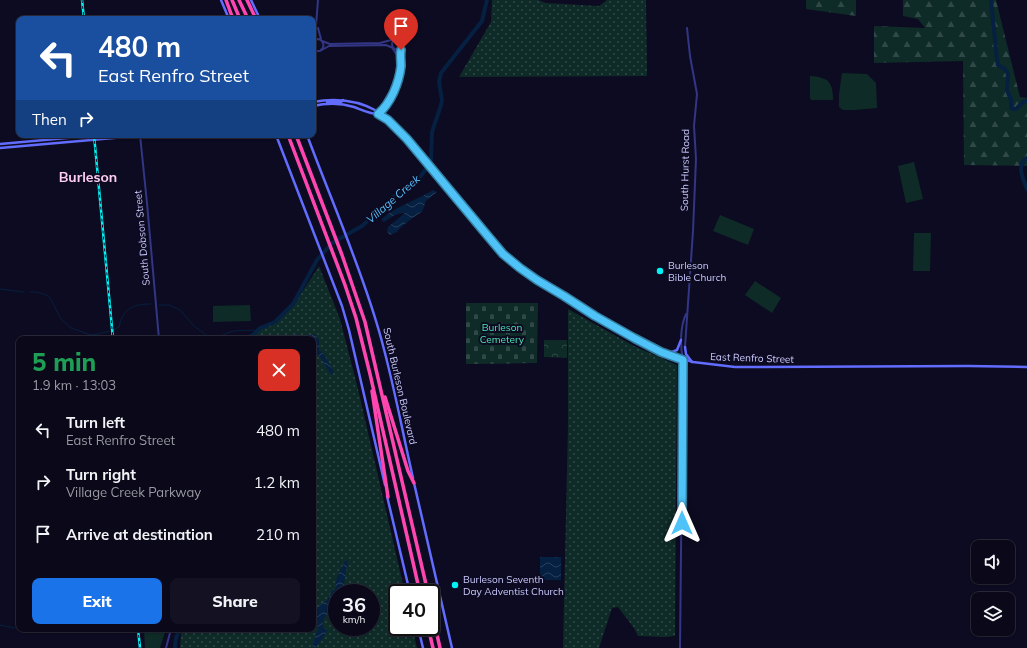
<!DOCTYPE html>
<html lang="en">
<head>
<meta charset="utf-8">
<style>
  :root { --surface:#0a0819; --page:#131122; --text:#f1f3f6; --muted:#999aa2; --line:#2a2938; --accent:#1a73e8 }
  body { margin:0; font-family:Mulish,sans-serif; background:var(--page); color:var(--text); height:100vh; display:flex; flex-direction:column; font-size:15px; white-space:nowrap }
  * { box-sizing:border-box; margin:0 }
  p { font-size:13px; color:var(--muted) }
  .icon { flex:none; width:22px; height:22px; fill:none; stroke:currentColor; stroke-width:2; stroke-linecap:round; stroke-linejoin:round }
  .map { position:relative; flex:1; overflow:hidden }
  .details { position:absolute; left:16px; top:336px; width:300px; height:296px; display:flex; flex-direction:column; background:var(--surface); border-radius:8px; box-shadow:0 1px 3px #0004,0 0 0 1px var(--line) }
  .details>* { flex:none }
  .banner { position:absolute; left:16px; top:16px; width:300px; height:122px; border-radius:8px; box-shadow:0 1px 3px #0004,0 0 0 1px var(--line); background:#1a4fa0; color:#fff; overflow:hidden }
  .tools { position:absolute; left:971px; top:540px; display:grid; gap:8px }
  .tools a { display:grid; place-items:center; width:44px; height:44px; border-radius:8px; background:var(--surface); box-shadow:0 1px 3px #0004,0 0 0 1px var(--line); font-size:20px }
  .speed { position:absolute; left:328px; top:584px; display:flex; gap:8px; font-size:20px; font-weight:700; text-align:center }
  .speed>* { display:grid; place-content:center; width:52px; height:52px; border-radius:50%; background:var(--surface); box-shadow:0 1px 3px #0004,0 0 0 1px var(--line); line-height:1 }
  .speed small { font-size:10px; font-weight:400 }
  .speed .limit { border:2px solid #111; border-radius:6px; background:#fff; color:#111 }
  .pin { position:absolute; display:grid; place-items:center; width:34px; height:34px; color:#fff; margin:-41px -17px; border-radius:50% 50% 50% 0; rotate:-45deg; box-shadow:0 0 4px #0007 }
  .pin .icon { rotate:45deg }
  .me { position:absolute; width:44px; margin:-22px; rotate:0deg; stroke-linejoin:round; filter:drop-shadow(0 0 3px #0008) }
  .turn { display:flex; align-items:center; gap:14px; height:84px; padding:0 16px; font-size:18px }
  .turn .icon { width:52px; height:52px; stroke-width:2.5 }
  .turn b { display:block; font-size:28px; line-height:34px }
  .then { display:flex; align-items:center; height:38px; padding:0 16px; background:#0003; gap:8px; font-size:15px }
  .round { display:grid; place-items:center; flex:none; width:42px; height:42px; border-radius:8px; background:var(--page) }
  .headline { display:flex; align-items:center; justify-content:space-between; height:68px; padding:0 16px }
  h1 { font-size:24px; font-weight:800; line-height:30px; color:#1e9e55 }
  .action { display:flex; gap:8px; margin-top:auto; padding:8px 16px }
  .action a { flex:1; height:46px; border-radius:8px; background:var(--accent); color:#fff; font-size:16px; font-weight:800; line-height:46px; text-align:center }
  .action a+a { background:var(--page); color:var(--text) }
  ul { padding:0; list-style:none }
  li { display:flex; align-items:center; gap:12px; height:52px; padding:0 16px }
  li div { flex:1 }
  li b { display:block; font-size:15px }
  li em { font-style:normal }
  .map>svg:first-child { display:block }
  .grass { fill:url(#grass-dots); fill-rule:evenodd }
  .forest { fill:url(#forest-firs) }
  .cemetery { fill:url(#cemetery-stones) }
  .park { fill:url(#park-crowns) }
  .pitch { fill:#0e2b28 }
  .water { fill:url(#water-waves) }
  .lines { fill:none; stroke-linecap:round; stroke-linejoin:round }
  .stream { stroke:#052040; stroke-width:1 }
  .river { stroke:#052040; stroke-width:4 }
  .tertiary { stroke:#323684; stroke-width:2 }
  .secondary { stroke:#626dff; stroke-width:2.5 }
  .motorway { stroke:#ff46b0; stroke-width:3.5 }
  .rail-casing { stroke:#00f4f6; stroke-width:2.5 }
  .rail { stroke:#0d0b21; stroke-width:1; stroke-dasharray:3; stroke-linecap:butt }
  .route-casing { stroke:#337fa1; stroke-width:10 }
  .route { stroke:#4fc3f7; stroke-width:7 }
  .poi-dot { fill:#00f4f6; stroke:#0d0b21; stroke-width:1.5 }
  .labels { text-anchor:middle; dominant-baseline:central; stroke-width:4; stroke-linejoin:round; paint-order:stroke }
  .street-label { font-size:10px; fill:#cccbff; stroke:#0d0b21 }
  .poi-label { font-size:10px; fill:#cccbff; stroke:#0d0b21; text-anchor:start }
  .park-label { font-size:10px; fill:#4de9b3; stroke:#0d0b21 }
  .water-label { font-size:11px; font-style:italic; fill:#59c2ff; stroke:#0d0b21 }
  .district-label { font-size:14px; font-weight:bold; fill:#ffcdf1; stroke:#0d0b21 }
</style>
</head>
<body>
<div class="map">
<svg width="1027" height="648" viewBox="0 0 1027 648">
  <defs>
    <pattern id="grass-dots" width="8" height="8" patternUnits="userSpaceOnUse"><rect width="8" height="8" fill="#0e2b28"/><path d="M2 2h.1M6 6h.1" fill="none" stroke="#304848" stroke-width="1.8" stroke-linecap="round"/></pattern>
    <pattern id="forest-firs" width="22" height="20" patternUnits="userSpaceOnUse"><rect width="22" height="20" fill="#0e2b28"/><path d="M5 1l3.5 6h-7zM16 11l3.5 6h-7z" fill="#304848"/></pattern>
    <pattern id="cemetery-stones" width="16" height="16" patternUnits="userSpaceOnUse"><rect width="16" height="16" fill="#0e2b28"/><path d="M2 7V4a2 2 0 0 1 4 0v3zM10 15v-3a2 2 0 0 1 4 0v3z" fill="#304848"/></pattern>
    <pattern id="park-crowns" width="20" height="18" patternUnits="userSpaceOnUse"><rect width="20" height="18" fill="#0e2b28"/><path d="M2 6a3 3 0 1 1 6 0M12 15a3 3 0 1 1 6 0" fill="none" stroke="#304848"/></pattern>
    <pattern id="water-waves" width="16" height="10" patternUnits="userSpaceOnUse"><rect width="16" height="10" fill="#052040"/><path d="M0 5q4-4 8 0t8 0" fill="none" stroke="#283f5d"/></pattern>
  </defs>
  <rect width="100%" height="100%" fill="#0d0b21"/>
  <g class="grass">
    <polygon points="492,0 538,0 546,3 599,6 607,0 646,0 647,76 459,77 491,22"/>
    <path d="M319 266 340 319 358 389 405 593H397V627H412L417 648H180L181 633 185 629H313V339H251L261 329 275 323 293 306ZM337 593H371V627H337Z"/>
    <polygon points="568,309 634,346 677,365 675,636 665,637 638,636 634,628 618,607 612,608 599,648 563,648 568,426"/>
  </g>
  <g class="forest">
    <polygon points="806,0 856,0 856,16 806,9"/>
    <polygon points="903,0 996,0 1020,97 1027,98 1027,166 964,165 963,61 874,63 874,26 925,28 918,19 903,16"/>
  </g>
  <polygon class="cemetery" points="466,303 538,303 537,363 466,364"/>
  <polygon class="park" points="544,340 567,340 567,358 544,357"/>
  <g class="pitch">
    <polygon points="842,73 867,74 876,83 877,108 855,110 843,110 839,107 839,94"/>
    <path d="M810 76C828 77 833 82 833 100H811L810 98Z"/>
    <polygon points="914,162 923,199 906,203 898,166"/>
    <polygon points="720,215 754,229 748,245 713,231"/>
    <polygon points="914,233 931,233 930,271 913,271"/>
    <polygon points="755,281 781,298 772,313 745,295"/>
    <polygon points="250,305 251,321 213,322 213,306"/>
    <polygon points="144,629 166,629 160,648 145,648"/>
  </g>
  <g class="water">
    <path d="M433 190 437 192 426 201 422 212C416 215 400 227 397 232L390 235 387 232 388 227 406 212 395 215 384 222 381 220C390 209 419 199 433 190Z"/>
    <path d="M296 334 303 337 314 334C320 339 320 342 319 350L323 353 334 372 332 375C324 368 323 356 313 351V339H285L287 337Z"/>
    <rect x="540" y="557" width="21" height="23"/>
    <path d="M348 560 343 590 341 593H337V600L330 607 322 623 324 629 328 630 323 638 315 648 312 646 318 628 316 611 319 606 327 600 332 591 336 588C334 579 341 570 345 561Z"/>
  </g>
  <g class="lines">
    <g class="stream">
      <polyline points="0,289 24,292"/>
      <path d="M30 292C38 292 45 293 50 298L61 319 71 328 91 335 98 334 110 331"/>
      <polyline points="159,305 169,305 180,310 193,325 211,339"/>
      <path d="M113 330 119 327C123 308 134 304 151 304"/>
      <path d="M217 339C233 327 240 332 258 330"/>
      <polyline points="0,625 19,629"/>
      <polyline points="21,629 27,629"/>
      <polyline points="29,629 40,631"/>
    </g>
    <g class="river">
      <polyline points="991,0 997,60 998,65 1005,69 1008,74 1007,90 1011,100 1011,107 1013,109 1016,109 1023,102 1027,101"/>
      <path d="M1027 158C1016 165 1023 179 1027 189"/>
      <polyline points="245,339 253,335 260,328 275,322 293,304 317,260 332,243 362,226 398,193 410,187 417,181 426,169 431,160 432,132 441,105 442,100 439,82 441,73 482,21 487,0"/>
      <path d="M175 648C175 641 176 634 181 629"/>
    </g>
    <g class="tertiary">
      <polyline points="318,28 321,39"/>
      <circle cx="398" cy="44" r="6"/>
      <polyline points="315,39 318,0"/>
      <path d="M313 40 319 39C328 44 322 54 313 50"/>
      <polyline points="322,41 330,44 380,43 395,39"/>
      <polyline points="393,49 397,55 399,68"/>
      <polyline points="320,51 329,46 386,45 393,48"/>
      <polyline points="379,113 387,96 394,86"/>
      <path d="M378 114C391 103 399 83 401 66 402 61 400 55 401 50"/>
      <polyline points="140,135 147,203 159,339"/>
      <polyline points="685,347 693,231 696,159 694,126 697,94 690,56 687,28"/>
      <polyline points="166,648 171,629"/>
      <path d="M680 648 683 360C680 346 680 327 686 314"/>
    </g>
    <g class="secondary">
      <polyline points="221,0 229,19"/>
      <polyline points="251,0 260,19"/>
      <path d="M313 102C335 98 357 100 377 111L378 114 388 120 407 139 487 235 503 254 520 268 537 280 564 296 595 316 661 352 693 362 735 367 968 366 1027 367"/>
      <polyline points="327,102 341,102 343,100"/>
      <path d="M313 106C326 103 341 103 354 107 362 110 370 114 378 114"/>
      <polyline points="276,135 342,306 349,330 385,485"/>
      <path d="M307 135C330 197 357 258 376 321 392 372 401 426 413 478"/>
      <polyline points="0,144 100,135"/>
      <polyline points="0,148 148,135"/>
      <polyline points="685,347 686,354 692,362"/>
      <polyline points="667,354 677,350 681,340"/>
      <polyline points="414,483 452,648"/>
      <polyline points="387,496 410,593"/>
      <polyline points="418,627 423,648"/>
    </g>
    <g class="motorway">
      <polyline points="226,0 233,19"/>
      <polyline points="232,0 240,19"/>
      <polyline points="239,0 248,19"/>
      <polyline points="247,0 256,19"/>
      <polyline points="288,135 345,285 356,318 370,374 420,593"/>
      <polyline points="296,135 342,255 365,322 428,593"/>
      <polyline points="372,391 388,497"/>
      <polyline points="385,397 408,471 414,483"/>
      <polyline points="431,608 440,648"/>
      <polyline points="428,627 433,648"/>
    </g>
    <g class="rail-casing">
      <g id="rail">
        <polyline points="82,0 84,19"/>
        <polyline points="94,135 113,339"/>
        <polyline points="138,629 140,648"/>
      </g>
    </g>
    <use href="#rail" class="rail"/>
  </g>
  <g class="lines">
    <g class="route-casing">
      <path id="route" d="M401 50C400 55 401 61 401 66 399 83 391 103 378 114L388 120 407 139 487 235 503 254 520 268 537 280 564 296 595 316 634 338 661 352 683 360 682 523"/>
    </g>
    <use href="#route" class="route"/>
  </g>
  <g class="poi-dot">
    <circle cx="660" cy="271" r="4"/>
    <circle cx="455" cy="585" r="4"/>
  </g>
  <g class="labels">
    <g class="street-label">
      <text transform="translate(685 170) rotate(-89)">South Hurst Road</text>
      <text transform="translate(142 238) rotate(-95)">South Dobson Street</text>
      <text transform="translate(752 358) rotate(2)">East Renfro Street</text>
      <text transform="translate(400 386) rotate(77)">South Burleson Boulevard</text>
    </g>
    <g class="poi-label">
      <text x="668" y="265">Burleson<tspan x="668" dy="12">Bible Church</tspan></text>
      <text x="463" y="579">Burleson Seventh<tspan x="463" dy="12">Day Adventist Church</tspan></text>
    </g>
    <g class="park-label">
      <text x="502" y="327">Burleson<tspan x="502" dy="12">Cemetery</tspan></text>
    </g>
    <g class="water-label">
      <text transform="translate(393 199) rotate(-41)">Village Creek</text>
    </g>
    <g class="district-label">
      <text x="88" y="177">Burleson</text>
    </g>
  </g>
</svg>
<div class="tools">
<a><svg class="icon" aria-label="sound" viewBox="0 0 24 24"><path d="M4 9h4l5-4v14l-5-4H4zM17 9q2 3 0 6"/></svg></a>
<a><svg class="icon" aria-label="layers" viewBox="0 0 24 24"><path d="M12 4l9 5-9 5-9-5zM3 14l9 5 9-5"/></svg></a>
</div>
<div class="speed"><div>36<small>km/h</small></div><div class="limit">40</div></div>
<div class="pin" style="left:401px;top:50px;background:#d93025"><svg class="icon" aria-label="arrive" viewBox="0 0 24 24"><path d="M6 21V4h12l-3 4 3 4H6"/></svg></div>
<svg class="me" style="left:682px;top:523px" viewBox="-20 -20 40 40"><path d="M0-17L14 15 0 8-14 15z" fill="#4fc3f7" stroke="#fff" stroke-width="4"/></svg>
<div class="banner">
<div class="turn"><svg class="icon" aria-label="left" viewBox="0 0 24 24"><path d="M17 20v-9H6M10 6l-5 5 5 5"/></svg><div><b>480 m</b>East Renfro Street</div></div>
<div class="then">Then<svg class="icon" aria-label="right" viewBox="0 0 24 24"><path d="M7 20v-9h11M14 6l5 5-5 5"/></svg></div>
</div>
<section class="details">
<div class="headline"><div><h1>5 min</h1><p>1.9 km · 13:03</p></div><a class="round" style="background:#d93025;color:#fff"><svg class="icon" aria-label="close" viewBox="0 0 24 24"><path d="M6 6l12 12M18 6L6 18"/></svg></a></div>
<ul>
<li><svg class="icon" aria-label="left" viewBox="0 0 24 24"><path d="M17 20v-9H6M10 6l-5 5 5 5"/></svg><div><b>Turn left</b><p>East Renfro Street</p></div><em>480 m</em></li>
<li><svg class="icon" aria-label="right" viewBox="0 0 24 24"><path d="M7 20v-9h11M14 6l5 5-5 5"/></svg><div><b>Turn right</b><p>Village Creek Parkway</p></div><em>1.2 km</em></li>
<li><svg class="icon" aria-label="arrive" viewBox="0 0 24 24"><path d="M6 21V4h12l-3 4 3 4H6"/></svg><div><b>Arrive at destination</b></div><em>210 m</em></li>
</ul>
<div class="action"><a>Exit</a><a>Share</a></div>
</section>
</div>
</body>
</html>
